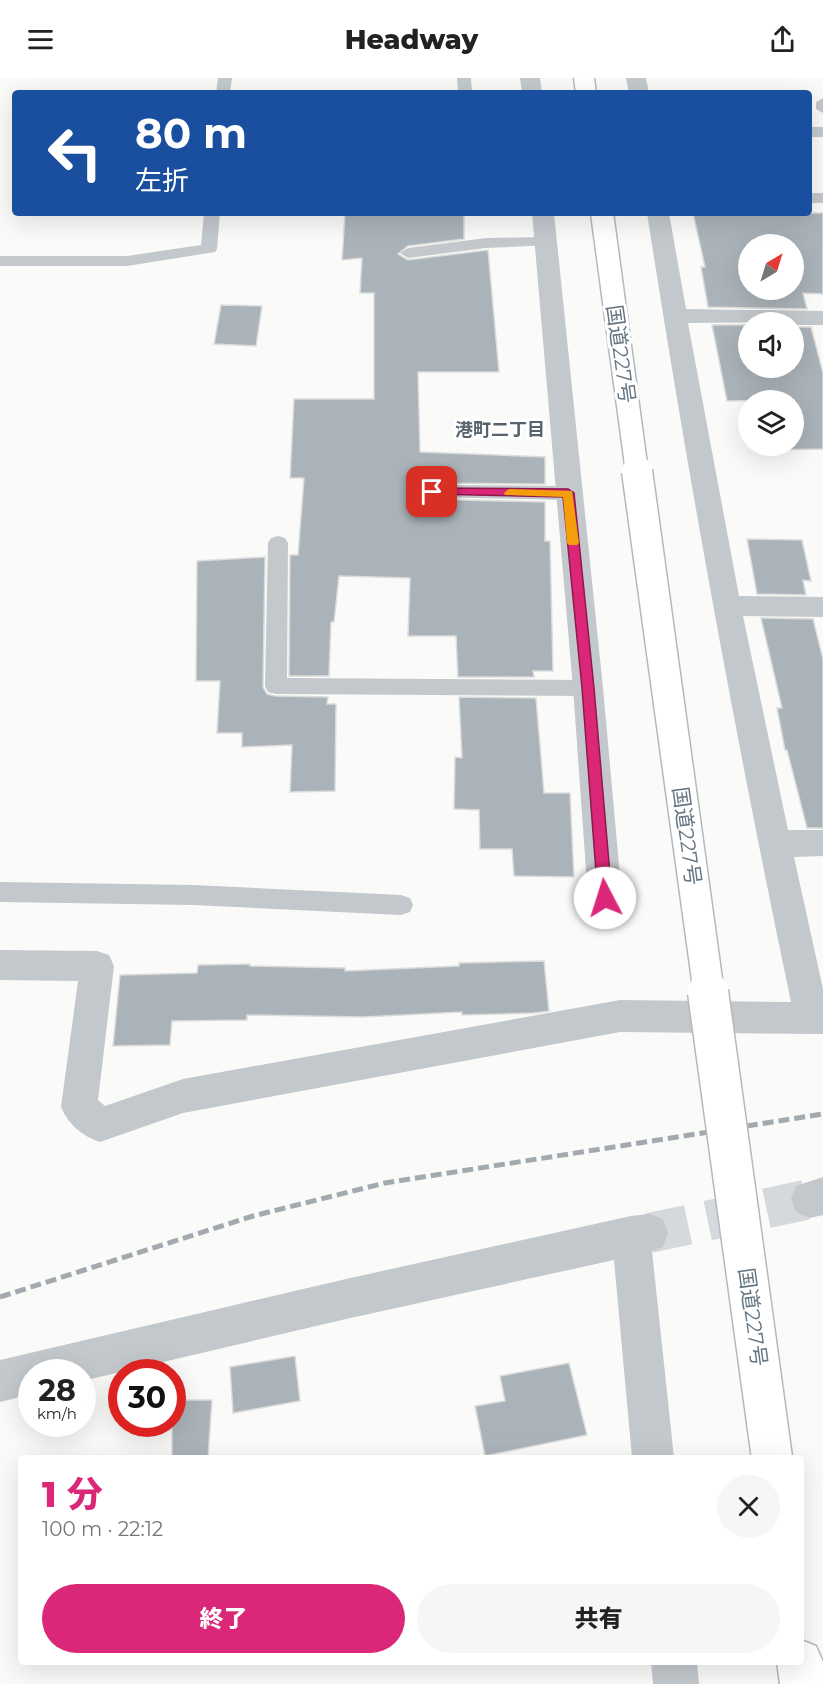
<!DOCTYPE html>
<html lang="ja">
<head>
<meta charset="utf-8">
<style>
  :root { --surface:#fff; --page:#f6f6f6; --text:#222; --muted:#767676; --accent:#db2777 }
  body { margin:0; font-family:Montserrat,"Noto Sans JP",sans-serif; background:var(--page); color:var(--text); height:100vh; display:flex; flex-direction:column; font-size:22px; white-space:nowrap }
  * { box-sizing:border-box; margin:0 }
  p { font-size:20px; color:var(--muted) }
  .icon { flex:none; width:33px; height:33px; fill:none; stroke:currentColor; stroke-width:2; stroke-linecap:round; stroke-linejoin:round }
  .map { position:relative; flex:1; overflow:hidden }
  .drawer { position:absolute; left:18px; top:1377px; width:786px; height:210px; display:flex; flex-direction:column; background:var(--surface); border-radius:6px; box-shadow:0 6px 24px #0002 }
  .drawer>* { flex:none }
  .guide { position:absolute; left:12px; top:12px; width:800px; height:126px; border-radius:6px; box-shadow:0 6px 24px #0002; background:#1a4fa0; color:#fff; overflow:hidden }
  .needle { width:39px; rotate:38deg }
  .tools { position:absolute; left:738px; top:156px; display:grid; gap:12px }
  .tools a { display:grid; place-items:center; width:66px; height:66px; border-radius:50%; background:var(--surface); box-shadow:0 6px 24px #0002; font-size:30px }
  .speed { position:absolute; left:18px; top:1281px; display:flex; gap:12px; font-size:30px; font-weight:700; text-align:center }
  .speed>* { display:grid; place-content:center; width:78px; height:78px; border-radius:50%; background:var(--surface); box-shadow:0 6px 24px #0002; line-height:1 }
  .speed small { font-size:15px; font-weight:400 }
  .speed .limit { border:9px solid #d22; background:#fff; color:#111 }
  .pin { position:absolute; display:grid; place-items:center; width:51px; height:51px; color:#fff; margin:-26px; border-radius:12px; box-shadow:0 3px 9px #0006 }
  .me { position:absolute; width:66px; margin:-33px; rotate:355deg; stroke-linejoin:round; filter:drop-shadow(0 0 4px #0008) }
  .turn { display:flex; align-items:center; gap:21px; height:126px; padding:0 24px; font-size:27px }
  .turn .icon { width:78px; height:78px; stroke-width:2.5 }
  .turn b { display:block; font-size:42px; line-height:51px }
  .round { display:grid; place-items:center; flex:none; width:63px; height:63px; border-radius:32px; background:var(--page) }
  .overview { display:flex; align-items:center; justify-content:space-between; height:102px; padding:0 24px }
  h1 { font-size:36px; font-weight:800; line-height:45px; color:var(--accent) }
  .primary-button { display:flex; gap:12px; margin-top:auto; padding:12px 24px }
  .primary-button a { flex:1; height:69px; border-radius:36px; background:var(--accent); color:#fff; font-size:24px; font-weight:800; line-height:69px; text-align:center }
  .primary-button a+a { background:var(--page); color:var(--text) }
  header { display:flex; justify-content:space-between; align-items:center; height:78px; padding:0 24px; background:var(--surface); font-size:27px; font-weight:800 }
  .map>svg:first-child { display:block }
  .building { fill:#aab3b9; stroke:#dcdcda; stroke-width:1.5; fill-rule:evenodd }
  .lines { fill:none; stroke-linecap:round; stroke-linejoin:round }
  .street-tunnel { stroke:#d5d9db; stroke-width:40; stroke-dasharray:40 20; stroke-linecap:butt }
  .highway-casing { stroke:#b4b9bd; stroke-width:3 }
  .lane { fill:#c3c8cc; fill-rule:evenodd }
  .street { fill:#c3c8cc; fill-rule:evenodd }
  .highway { fill:#fff; fill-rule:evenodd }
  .rail { stroke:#a2aab0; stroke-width:5; stroke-dasharray:11 5; stroke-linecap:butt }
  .highway-bridge-far2-casing { stroke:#b4b9bd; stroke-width:25; stroke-linecap:butt }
  .highway-bridge-far1-casing { stroke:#b4b9bd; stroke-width:33; stroke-linecap:butt }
  .highway-bridge-casing { stroke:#b4b9bd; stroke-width:43; stroke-linecap:butt }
  .highway-bridge-far2 { stroke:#fff; stroke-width:22 }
  .highway-bridge-far1 { stroke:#fff; stroke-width:30 }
  .highway-bridge { stroke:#fff; stroke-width:40 }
  .route { fill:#db2777; stroke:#8e194d; stroke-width:1.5 }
  .slow { fill:#f59e0b }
  .labels { text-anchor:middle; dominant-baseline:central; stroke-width:6; stroke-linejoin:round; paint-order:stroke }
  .far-neighbourhood-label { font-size:18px; font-weight:bold; fill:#57646e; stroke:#fff }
  .street-label { font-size:21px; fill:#657683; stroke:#fff }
</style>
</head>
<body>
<header><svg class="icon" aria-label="menu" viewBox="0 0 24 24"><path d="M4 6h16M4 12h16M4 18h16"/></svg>Headway<svg class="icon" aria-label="share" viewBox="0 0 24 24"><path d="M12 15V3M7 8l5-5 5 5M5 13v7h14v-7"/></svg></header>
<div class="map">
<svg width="823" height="1606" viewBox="0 0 823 1606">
  <rect width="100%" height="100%" fill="#fafaf8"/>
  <g class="building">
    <polygon points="345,135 464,135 464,161 408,168 398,176 408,182 488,172 499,294 418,294 420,374 545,379 545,406 432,405 423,408 420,415 425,421 545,424 545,463 550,463 553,593 533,593 534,599 458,599 456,558 408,558 410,500 339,498 334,544 331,544 329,598 289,598 290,477 298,477 304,400 290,400 294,321 374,321 374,215 360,215 362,180 342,182"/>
    <path d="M693 135H823V216L803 215 807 231 708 229 701 189H705ZM748 166H794V212H748Z"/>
    <polygon points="221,227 262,228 256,268 214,266"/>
    <polygon points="712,247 748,247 748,290 794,290 794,249 811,249 823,295 823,371 767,372 766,368 794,368 794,322 727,323"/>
    <polygon points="747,461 802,462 811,503 803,502 806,517 757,516"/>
    <polygon points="265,479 263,609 267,616 275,618 328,619 327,626 336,626 335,713 290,714 292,667 242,669 242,655 217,655 220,603 196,603 197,483"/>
    <polygon points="761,540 813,541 823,581 823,750 807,750 787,672 785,672 777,630 782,630"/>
    <polygon points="459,619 536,620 544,715 570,715 574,799 514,798 512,771 480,771 479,732 454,731 455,679 462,680"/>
    <polygon points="544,883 549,933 534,935 462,937 462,934 363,939 247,937 247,942 172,943 170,967 113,968 120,897 197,895 198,887 250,886 250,888 345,890 345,893 459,888 459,885"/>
    <polygon points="295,1278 300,1323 233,1335 230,1289"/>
    <polygon points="569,1285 587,1357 485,1378 475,1328 505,1323 500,1298"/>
    <polygon points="172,1322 212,1322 208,1380 172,1380"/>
  </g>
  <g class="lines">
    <polyline class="street-tunnel" points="649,1155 810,1121"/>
    <g class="highway-casing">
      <g id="highway">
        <polygon points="574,0 594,0 596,15 576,15"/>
        <polygon points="801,1562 816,1568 823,1584 823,1606 780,1606 777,1584 801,1584"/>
      </g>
    </g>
    <g class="lane">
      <polygon points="218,0 232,0 230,15 216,15"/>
      <polygon points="457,0 471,0 472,15 458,15"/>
      <polygon points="823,20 823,35 816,31 816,24"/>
      <rect x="808" y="49" width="15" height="10"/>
      <rect x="808" y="115" width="15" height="10"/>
      <polygon points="204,135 220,135 217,171 215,174 127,188 0,188 0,178 127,178 201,167"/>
      <polygon points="545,159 551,161 553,164 551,167 486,170 408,180 400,175 408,170 486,160"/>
      <polygon points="432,407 568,408 575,410 578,415 575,420 568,422 425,419 422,414 425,409"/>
      <polygon points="278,458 285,460 288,465 287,600 588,602 596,604 599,610 596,616 588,618 276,616 268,614 265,608 268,465 271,460"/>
      <polygon points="0,804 194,807 401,817 410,820 413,827 410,834 401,837 194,827 0,824"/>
    </g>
    <g class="street">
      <polygon points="520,0 540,0 542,15 522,15"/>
      <polygon points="626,0 646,0 649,15 629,15"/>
      <polygon points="532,135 554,135 603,610 622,820 617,830 605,834 593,830 588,820 573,610"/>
      <path d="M647 135H669L686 231 823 233V247H794V244L688 245 739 518 823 519V539L743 538 788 752H823V778L794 779 823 911V956L620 954 183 1035 100 1064C82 1058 68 1046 61 1029L78 903 0 902V872L97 873 109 877 114 888 98 1022 105 1028 183 1001 620 922 791 924C736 662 688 399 647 135Z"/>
      <polygon points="823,1099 823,1137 810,1140 796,1134 791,1121 796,1108"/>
      <polygon points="649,1136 663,1141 668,1155 663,1169 652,1173 674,1380 632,1380 614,1182 346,1241 82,1303 82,1294 32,1294 32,1316 0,1324 0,1282 346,1201 631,1138"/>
      <polygon points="651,1584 697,1584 699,1606 653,1606"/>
    </g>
    <use href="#highway" class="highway"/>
    <polyline class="rail" points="0,1219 253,1138 385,1105 823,1036"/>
    <g class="highway-bridge-far2-casing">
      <polyline id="highway-bridge-far2" points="602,135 637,394"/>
    </g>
    <g class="highway-bridge-far1-casing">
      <polyline id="highway-bridge-far1" points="637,393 709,916"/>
    </g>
    <g class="highway-bridge-casing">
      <polyline id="highway-bridge" points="708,914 772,1380"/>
    </g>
    <use href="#highway-bridge-far2" class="highway-bridge-far2"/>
    <use href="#highway-bridge-far1" class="highway-bridge-far1"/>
    <use href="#highway-bridge" class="highway-bridge"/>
  </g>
  <polygon class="route" points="432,410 568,411 574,415 594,610 612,820 610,824 600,824 598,820 582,610 563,419 428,416 428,411"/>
  <polygon class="slow" points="509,411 572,413 579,465 577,467 569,467 567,465 563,419 505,417 504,415"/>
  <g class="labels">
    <g class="far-neighbourhood-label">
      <text x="500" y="352">港町二丁目</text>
    </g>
    <g class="street-label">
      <text transform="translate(621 276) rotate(82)">国道227号</text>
      <text transform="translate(687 758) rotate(82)">国道227号</text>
      <text transform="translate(753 1239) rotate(82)">国道227号</text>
    </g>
  </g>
</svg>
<div class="tools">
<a><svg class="needle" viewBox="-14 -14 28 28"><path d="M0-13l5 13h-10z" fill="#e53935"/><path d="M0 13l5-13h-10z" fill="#767676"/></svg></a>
<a><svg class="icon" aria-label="sound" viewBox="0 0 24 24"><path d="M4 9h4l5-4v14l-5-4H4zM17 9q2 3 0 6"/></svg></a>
<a><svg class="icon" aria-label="layers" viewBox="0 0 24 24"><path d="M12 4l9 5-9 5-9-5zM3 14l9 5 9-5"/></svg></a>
</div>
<div class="speed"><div>28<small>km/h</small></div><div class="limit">30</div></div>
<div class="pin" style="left:432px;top:414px;background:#d93025"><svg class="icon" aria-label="arrive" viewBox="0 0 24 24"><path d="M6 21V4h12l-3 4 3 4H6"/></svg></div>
<svg class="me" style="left:605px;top:820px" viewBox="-20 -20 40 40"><circle r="19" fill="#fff"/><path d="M0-13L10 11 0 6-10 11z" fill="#db2777"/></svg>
<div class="guide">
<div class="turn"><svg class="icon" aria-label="left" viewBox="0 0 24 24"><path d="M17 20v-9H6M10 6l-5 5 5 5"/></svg><div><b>80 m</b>左折</div></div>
</div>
<section class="drawer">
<div class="overview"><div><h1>1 分</h1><p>100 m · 22:12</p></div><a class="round"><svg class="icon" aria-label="close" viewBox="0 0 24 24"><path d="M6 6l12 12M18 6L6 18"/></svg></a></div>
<div class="primary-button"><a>終了</a><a>共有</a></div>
</section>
</div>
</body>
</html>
